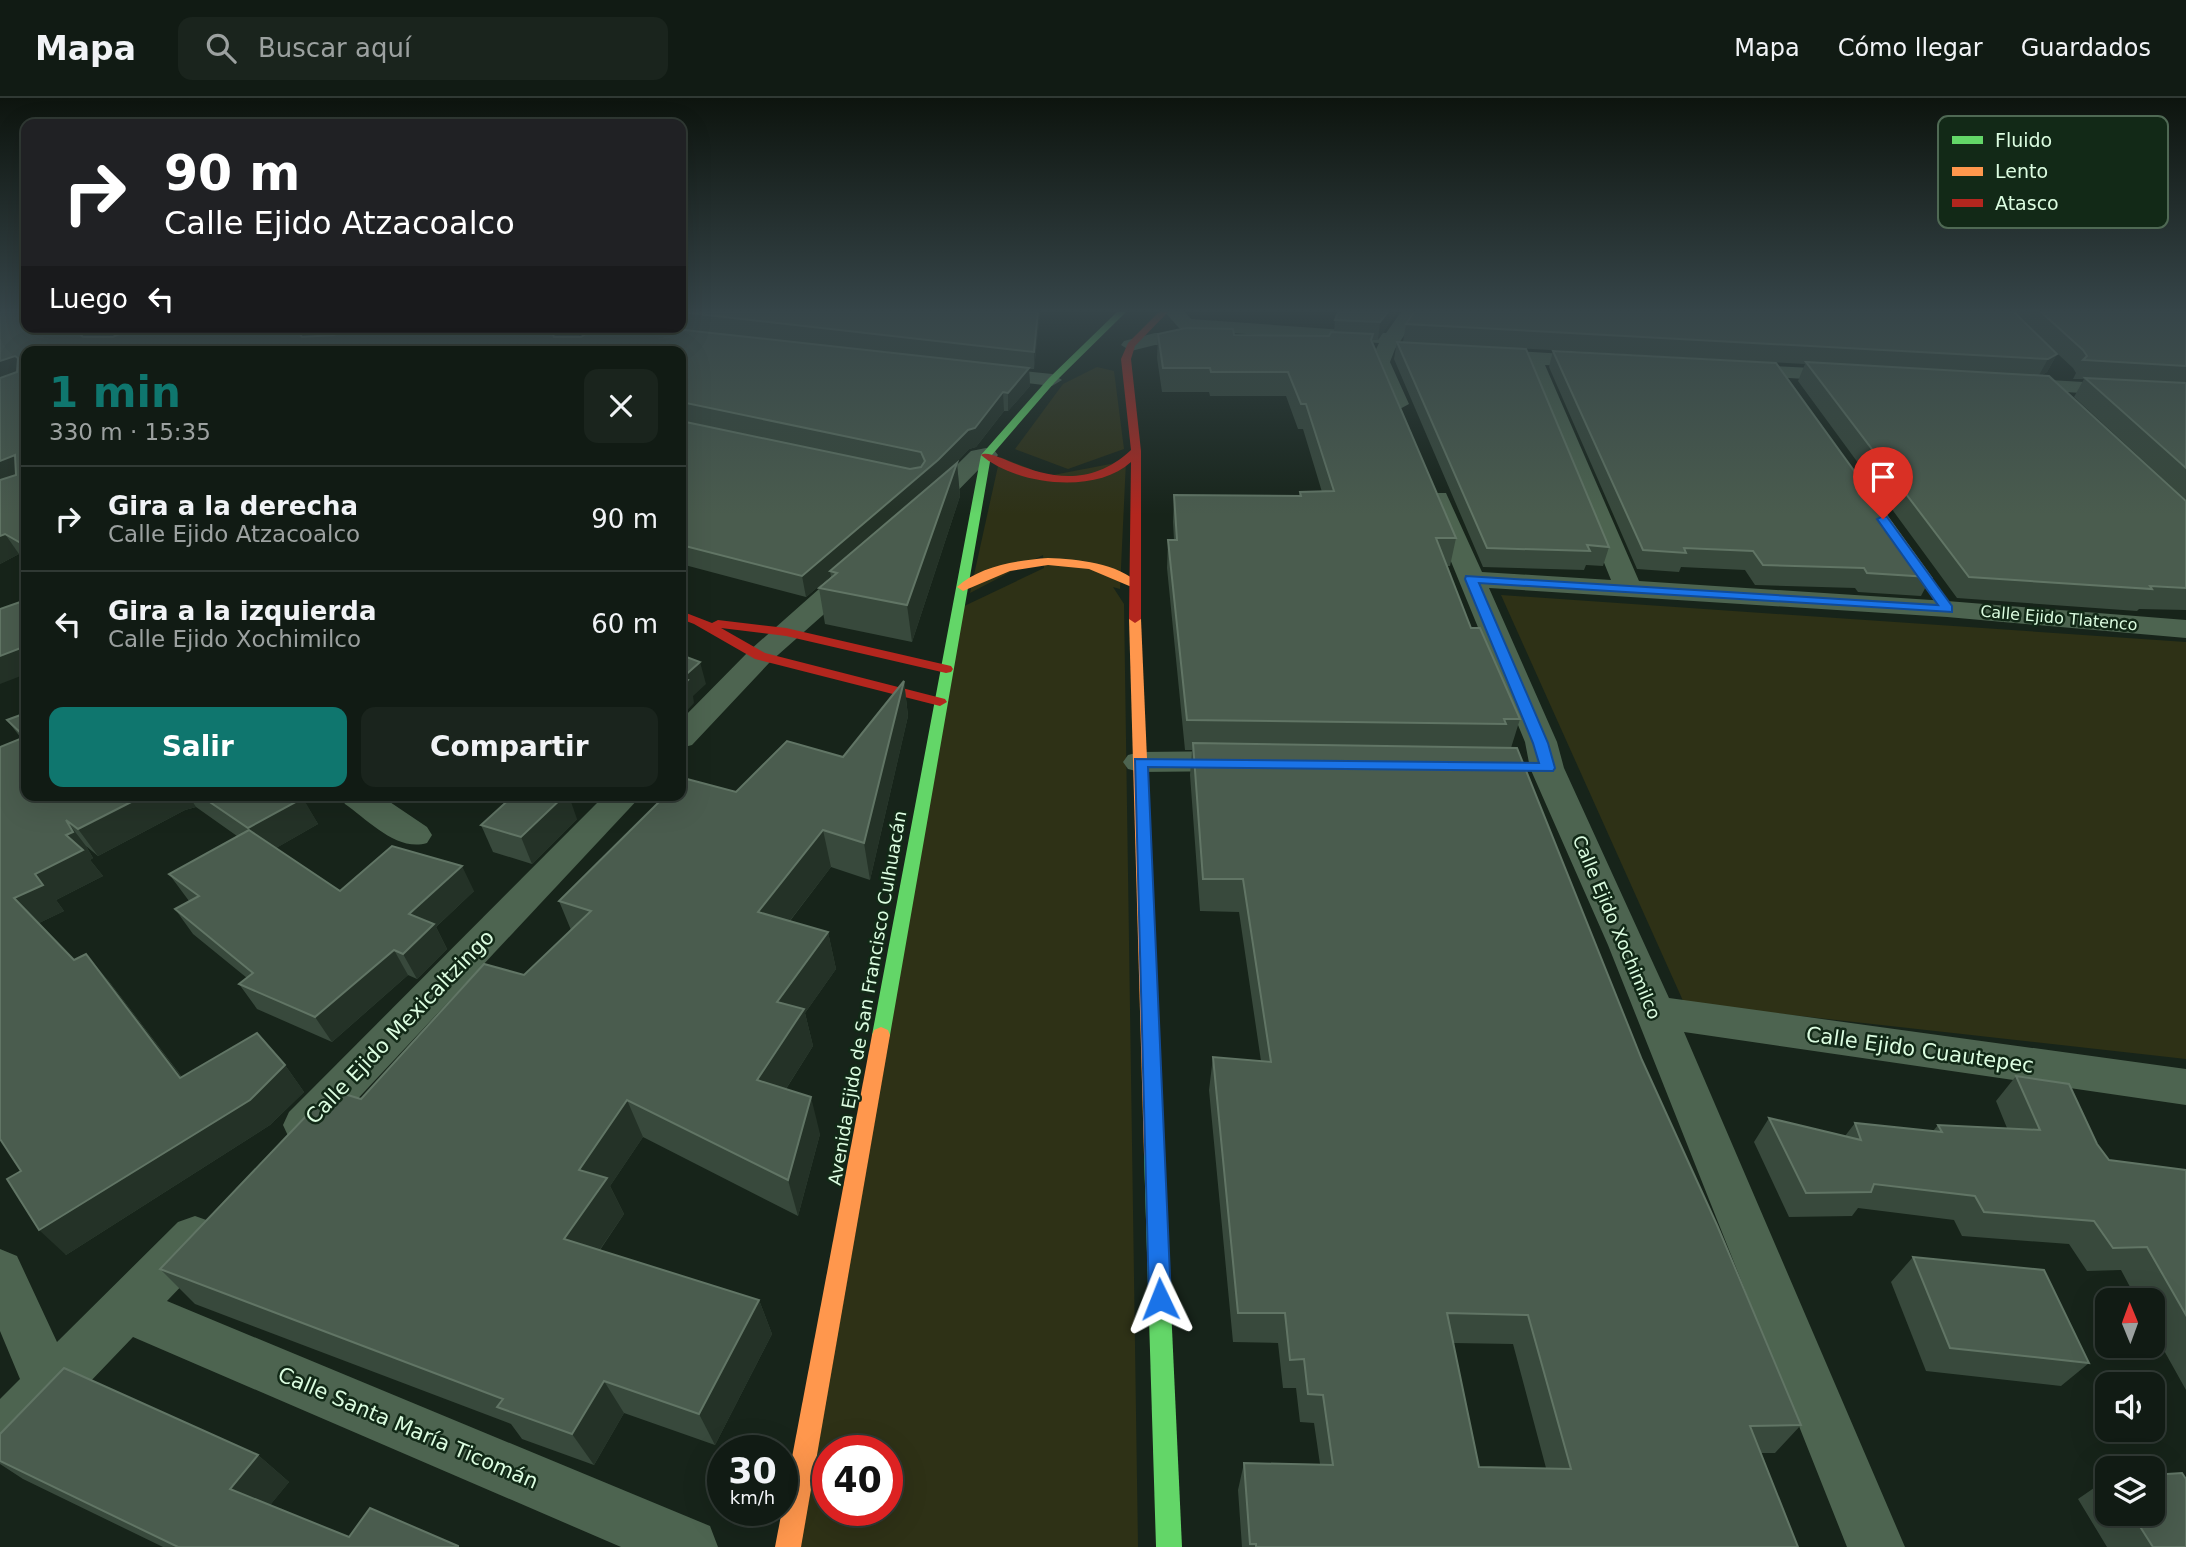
<!DOCTYPE html>
<html lang="es">
<head>
<meta charset="utf-8">
<style>
  :root { --surface:#111b14; --page:#1a241d; --text:#f1f3f6; --muted:#9ca1a0; --line:#303934; --accent:#0f766e }
  body { margin:0; font-family:"DejaVu Sans",sans-serif; background:var(--page); color:var(--text); height:100vh; display:flex; flex-direction:column; font-size:26px; white-space:nowrap }
  * { box-sizing:border-box; margin:0 }
  p { font-size:23px; color:var(--muted) }
  .icon { flex:none; width:38px; height:38px; fill:none; stroke:currentColor; stroke-width:2; stroke-linecap:round; stroke-linejoin:round }
  .map { position:relative; flex:1; overflow:hidden }
  .side { position:absolute; left:21px; top:248px; width:665px; height:455px; display:flex; flex-direction:column; background:var(--surface); border-radius:14px; box-shadow:0 7px 28px #0002,0 0 0 2px var(--line) }
  .side>* { flex:none }
  .top-card { position:absolute; left:21px; top:21px; width:665px; height:214px; border-radius:14px; box-shadow:0 7px 28px #0002,0 0 0 2px var(--line); background:#202124; color:#fff; overflow:hidden }
  .needle { width:46px; rotate:359deg }
  .controls { position:absolute; left:2095px; top:1190px; display:grid; gap:14px }
  .controls a { display:grid; place-items:center; width:70px; height:70px; border-radius:14px; background:var(--surface); box-shadow:0 7px 28px #0002,0 0 0 2px var(--line); font-size:35px }
  .speed { position:absolute; left:707px; top:1337px; display:flex; gap:14px; font-size:35px; font-weight:700; text-align:center }
  .speed>* { display:grid; place-content:center; width:91px; height:91px; border-radius:50%; background:var(--surface); box-shadow:0 7px 28px #0002,0 0 0 2px var(--line); line-height:1 }
  .speed small { font-size:18px; font-weight:400 }
  .speed .limit { border:10px solid #d22; background:#fff; color:#111 }
  .pin { position:absolute; display:grid; place-items:center; width:60px; height:60px; color:#fff; margin:-72px -30px; border-radius:50% 50% 50% 0; rotate:-45deg; box-shadow:0 0 7px #0007 }
  .pin .icon { rotate:45deg }
  .me { position:absolute; width:77px; margin:-38px; rotate:358deg; stroke-linejoin:round; filter:drop-shadow(0 0 5px #0008) }
  .turn { display:flex; align-items:center; gap:24px; height:147px; padding:0 28px; font-size:32px }
  .turn .icon { width:91px; height:91px; stroke-width:2.5 }
  .turn b { display:block; font-size:49px; line-height:60px }
  .then { display:flex; align-items:center; height:66px; padding:0 28px; background:#0003; gap:14px; font-size:26px }
  .round { display:grid; place-items:center; flex:none; width:74px; height:74px; border-radius:14px; background:var(--page) }
  .head { display:flex; align-items:center; justify-content:space-between; height:119px; padding:0 28px }
  h1 { font-size:42px; font-weight:800; line-height:52px; color:var(--accent) }
  .button { display:flex; gap:14px; margin-top:auto; padding:14px 28px }
  .button a { flex:1; height:80px; border-radius:14px; background:var(--accent); color:#fff; font-size:28px; font-weight:800; line-height:80px; text-align:center }
  .button a+a { background:var(--page); color:var(--text) }
  ul { padding:0; list-style:none }
  li { display:flex; align-items:center; gap:21px; height:105px; padding:0 28px; border-top:2px solid var(--line) }
  li div { flex:1 }
  li b { display:block; font-size:26px }
  li em { font-style:normal }
  header { display:flex; align-items:center; gap:42px; box-sizing:border-box; height:98px; padding:0 35px; background:var(--surface); border-bottom:2px solid var(--line) }
  header strong { font-size:33px }
  nav { display:flex; gap:38px; margin-inline-start:auto; font-size:24px }
  .search { width:490px; height:63px; background:var(--page); display:flex; align-items:center; gap:18px; box-sizing:border-box; padding:0 24px; border-radius:14px; color:var(--muted); font-size:26px }
  .map>svg:first-child { display:block }
  .green { fill:#2e3116; fill-rule:evenodd }
  .lines { fill:none; stroke-linecap:round; stroke-linejoin:round }
  .street { fill:#4d6450; fill-rule:evenodd }
  .fast { fill:#63d668; fill-rule:evenodd }
  .slow { fill:#ff974d; fill-rule:evenodd }
  .jam { fill:#b3261e; fill-rule:evenodd }
  .wall { fill:#38493c; fill-rule:evenodd }
  .shaded-wall { fill:#243227 }
  .building { fill:#4a5c4e; stroke:#617565; stroke-width:2; fill-rule:evenodd }
  .route { fill:#1a73e8; stroke:#114b97; stroke-width:2 }
  .labels { text-anchor:middle; dominant-baseline:central; stroke-width:5; stroke-linejoin:round; paint-order:stroke }
  .far-street-label { font-size:16px; fill:#dcfde1; stroke:#122917 }
  .street-label { font-size:18px; fill:#dcfde1; stroke:#122917 }
  .near-street-label { font-size:21px; fill:#dcfde1; stroke:#122917 }
  .key { fill:#122917; stroke:#4f6954; stroke-width:2 }
  .key-label { font-size:19px; fill:#dcfde1 }
</style>
</head>
<body>
<header>
<strong>Mapa</strong>
<div class="search"><svg class="icon" aria-label="search" viewBox="0 0 24 24"><circle cx="10" cy="10" r="6"/><path d="M15 15l6 6"/></svg>Buscar aquí</div>
<nav><a>Mapa</a><a>Cómo llegar</a><a>Guardados</a></nav>
</header>
<div class="map">
<svg width="2186" height="1449" viewBox="0 0 2186 1449">
  <rect width="100%" height="100%" fill="#17241a"/>
  <g class="green">
    <polygon points="1097,269 1114,273 1124,351 1068,371 1015,351 1063,286"/>
    <path d="M1000 359 1048 378 1126 363 1120 491 1113 489 1124 506 1138 1449H792L958 511 1044 470 1043 457 970 495ZM828 1353H887V1412H828Z"/>
    <polygon points="1501,497 2186,544 2186,961 1684,905"/>
  </g>
  <g class="lines">
    <g class="street">
      <polygon points="1165,214 1185,214 1191,221 1386,235 1401,214 1420,214 1395,251 1390,264 1409,306 1398,312 1387,306 1370,264 1379,245 1186,232 1179,230"/>
      <polygon points="1155,235 1203,235 1213,241 1203,247 1155,247 1131,253 1121,247 1124,243"/>
      <polygon points="1483,251 1598,258 1608,264 1598,270 1545,267 1639,483 1947,503 2186,522 2186,540 1947,519 1489,490 1557,644 1564,670 1669,900 2186,971 2186,1007 1684,934 1905,1449 1847,1449 1608,847 1530,670 1525,644 1425,400 1428,395 1446,395 1482,474 1611,482 1524,266 1476,261 1473,257"/>
      <polygon points="1735,266 1850,272 1860,278 1850,284 1728,276 1725,272"/>
      <polygon points="983,269 1052,276 1062,282 1052,288 976,279 973,275 976,271"/>
      <polygon points="2014,280 2186,290 2186,302 2007,290 2003,286"/>
      <polygon points="986,350 994,352 998,357 994,362 986,364 933,418 915,418 911,413 915,408 971,353"/>
      <polygon points="856,465 866,467 869,473 866,479 770,564 692,647 681,650 681,622 750,552 846,467"/>
      <polygon points="1238,653 1250,656 1255,663 1250,670 1238,673 1140,674 1128,671 1123,664 1128,657 1140,654"/>
      <path d="M340 698H381L427 729 432 737 427 745C397 754 368 722 345 706Z"/>
      <polygon points="604,698 641,698 321,1040 305,1046 289,1040 283,1027 289,1014"/>
      <polygon points="195,1118 212,1124 219,1140 212,1156 167,1203 710,1428 718,1449 621,1449 133,1239 19,1358 0,1366 0,1301 20,1281 0,1233 0,1151 17,1158 57,1244 178,1124"/>
    </g>
    <g class="fast">
      <polygon points="1117,214 1126,214 1055,284 991,358 890,937 888,942 881,945 874,942 872,937 981,357 1049,280"/>
      <polygon points="1154,1047 1161,1050 1164,1056 1182,1449 1156,1449 1144,1056 1147,1050"/>
    </g>
    <g class="slow">
      <path d="M1048 460C1078 461 1117 465 1140 486L1134 490 1089 471 1048 467 1010 473 963 493 957 489C979 468 1019 462 1048 460Z"/>
      <polygon points="1135,517 1141,521 1164,1056 1161,1062 1154,1065 1147,1062 1144,1056 1129,521"/>
      <polygon points="881,929 888,932 890,937 801,1449 775,1449 872,937 874,932"/>
    </g>
    <g class="jam">
      <path d="M1159 214H1168L1135 248 1131 261 1141 353V521L1135 525 1129 521 1131 364C1095 397 1016 387 981 357 996 346 1066 413 1131 352L1121 261 1128 245Z"/>
      <polygon points="681,513 712,525 718,522 786,530 951,568 953,571 951,574 946,575 786,538 721,530 765,555 945,601 947,604 940,608 755,561 694,526 681,521"/>
    </g>
  </g>
  <g class="wall">
    <polygon points="0,214 26,229 591,229 576,239 660,229 681,229 681,214 1040,214 1034,271 1029,271 1030,288 1008,313 1004,313 976,349 969,351 954,367 957,365 960,398 912,544 825,526 819,490 831,479 831,478 806,499 681,466 681,254 26,254 26,461 19,456 0,466"/>
    <path d="M1397 214 1378 242H1372L1456 440 1450 468H1447L1471 530 1520 621 1511 650 1642 962 1801 1327 1775 1355H1761L1798 1449H1242L1238 1392 1244 1365 1320 1366 1314 1325 1300 1324 1296 1290H1283L1278 1245 1233 1244 1209 992 1213 959 1261 963 1239 814 1200 813 1190 677 1192 652H1185L1167 470 1168 442H1174L1173 424 1174 397 1299 398 1300 394H1322L1303 331H1298L1286 298H1210L1209 294H1162L1157 260 1158 236 1329 238 1334 234 1335 222ZM1453 1245 1513 1246 1546 1370 1479 1369Z"/>
    <polygon points="1414,214 2186,214 2186,402 2074,299 2084,281 2073,281 2076,275 2073,270 2029,229 2057,256 2047,274 2042,277 2186,403 2186,512 2139,511 2137,513 1957,500 1798,283 1805,266 1403,244 1406,226"/>
    <polygon points="1397,244 1609,449 1603,468 1586,467 1584,472 1483,469 1394,261"/>
    <polygon points="1553,253 1931,479 1921,498 1858,494 1855,490 1755,487 1745,472 1681,469 1679,474 1637,471 1549,269"/>
    <polygon points="904,583 908,618 870,782 831,769 790,823 828,834 836,871 805,915 813,948 786,991 820,1036 798,1118 643,1039 610,1088 624,1116 600,1152 759,1202 772,1236 715,1347 624,1315 594,1367 522,1341 511,1326 195,1206 160,1171 361,1001 524,877 571,832 559,803 736,694 843,659"/>
    <polygon points="26,615 26,698 301,698 318,726 276,750 340,793 474,793 436,829 447,851 417,881 408,877 332,944 257,911 239,886 247,880 193,836 175,811 189,803 169,776 237,738 196,709 185,712 98,758 86,748 93,760 90,762 103,778 56,802 64,813 39,825 74,862 108,882 182,979 285,967 304,994 270,1027 66,1157 21,1073 21,640 7,622"/>
    <polygon points="577,721 532,766 493,754 481,727"/>
    <polygon points="2016,978 2097,1046 2109,1062 2186,1072 2186,1292 2152,1231 2152,1202 2137,1202 2121,1172 2087,1173 2069,1146 1962,1138 1954,1122 1858,1110 1852,1118 1789,1119 1754,1044 1769,1020 1845,1038 1855,1025 1933,1033 1938,1027 2007,1030 1996,1003"/>
    <polygon points="1913,1159 2089,1265 2061,1288 1926,1273 1891,1184"/>
    <polygon points="0,1336 258,1357 289,1384 270,1407 349,1439 459,1449 163,1449 23,1381 0,1366"/>
    <polygon points="2107,1381 2107,1416 2152,1416 2186,1449 2107,1449 2078,1401"/>
  </g>
  <g class="shaded-wall">
    <polygon points="1038,214 1040,214 1034,271 1034,254"/>
    <polygon points="1388,214 1397,214 1378,242 1380,224"/>
    <polygon points="88,229 140,229 91,254 81,237 86,230"/>
    <polygon points="313,229 343,229 345,234 307,253 300,236"/>
    <polygon points="353,229 377,229 358,241"/>
    <polygon points="560,229 591,229 558,252 552,234"/>
    <polygon points="2057,256 2047,274 2038,279 2048,261"/>
    <polygon points="15,258 25,276 0,285 0,263"/>
    <polygon points="1029,270 1030,288 1008,313 1008,295"/>
    <polygon points="1003,294 1004,313 976,349 969,351 940,382 830,473 831,478 806,499 802,478 968,332"/>
    <polygon points="15,357 26,375 0,387 0,363"/>
    <polygon points="957,365 960,398 912,544 907,507"/>
    <polygon points="5,436 19,456 0,466 0,438"/>
    <polygon points="26,548 26,576 0,586 0,558"/>
    <polygon points="700,564 706,586 693,598 694,605 681,619 682,580"/>
    <polygon points="904,583 908,618 870,782 864,745"/>
    <polygon points="143,698 189,698 196,709 185,712 98,758 78,731"/>
    <polygon points="564,698 569,698 577,721 532,766 521,739"/>
    <polygon points="303,700 318,726 264,757 248,730"/>
    <polygon points="66,722 86,748 93,760 90,762 103,778 56,802 64,813 37,826 14,800 66,737"/>
    <polygon points="823,732 831,769 768,851 758,814"/>
    <polygon points="462,768 474,793 436,829 447,851 417,881 403,856 409,816"/>
    <polygon points="828,834 836,871 805,915 813,948 768,1019 757,982 777,904"/>
    <polygon points="394,852 408,877 332,944 315,919"/>
    <polygon points="86,856 108,882 202,1006 180,980"/>
    <polygon points="285,967 304,994 270,1027 66,1157 39,1132"/>
    <polygon points="811,999 820,1036 798,1118 788,1082"/>
    <polygon points="627,1002 643,1039 610,1088 624,1116 583,1176 564,1141 579,1072"/>
    <polygon points="759,1202 772,1236 715,1347 699,1316"/>
    <polygon points="604,1283 624,1315 594,1367 572,1336"/>
    <polygon points="258,1357 289,1384 263,1416 230,1391"/>
  </g>
  <g class="building">
    <polygon points="0,214 26,214 26,229 88,229 86,230 81,237 83,239 113,239 134,229 313,229 300,236 302,239 334,237 347,230 352,234 367,234 375,229 560,229 552,234 554,239 581,239 596,229 657,229 1029,270 1008,295 1003,294 975,330 968,332 938,362 802,478 681,447 681,323 910,371 921,369 925,363 921,354 681,304 681,254 26,254 26,448 5,436 0,438 0,382 16,377 15,357 0,363 0,280 17,274 18,260 15,258 0,263"/>
    <polygon points="681,214 1038,214 1034,254"/>
    <polygon points="1338,214 1388,214 1380,224 1335,222"/>
    <polygon points="1414,214 2014,214 2057,256 2048,261 1406,226"/>
    <polygon points="2041,214 2186,214 2186,268 2083,262 2087,258 2083,252"/>
    <polygon points="1186,230 1233,231 1234,237 1329,238 1331,234 1373,236 1371,242 1456,440 1436,440 1471,530 1480,530 1520,621 1504,621 1506,626 1187,622 1168,442 1177,442 1174,397 1301,398 1300,394 1334,393 1306,306 1301,306 1288,274 1211,274 1210,270 1163,270 1158,236"/>
    <polygon points="1397,244 1526,251 1609,449 1587,447 1590,453 1487,450"/>
    <polygon points="1553,253 1776,265 1931,479 1867,475 1864,470 1763,467 1753,453 1684,450 1686,455 1643,452"/>
    <polygon points="1806,264 2049,278 2186,403 2186,490 2150,488 2152,491 1969,479"/>
    <polygon points="2085,280 2186,285 2186,370"/>
    <polygon points="957,365 907,507 819,490 837,475 830,473"/>
    <polygon points="26,502 26,548 0,558 0,511"/>
    <polygon points="681,557 700,564 682,580 688,582 681,590"/>
    <polygon points="904,583 864,745 823,732 758,814 828,834 777,904 804,911 757,982 811,999 788,1082 627,1002 579,1072 607,1080 564,1141 759,1202 699,1316 604,1283 572,1336 497,1309 503,1301 160,1171 331,992 361,1001 484,866 524,877 591,813 559,803 665,698 681,698 681,683 683,680 736,694 787,643 843,659"/>
    <polygon points="26,615 26,698 143,698 78,731 66,722 73,734 66,737 83,752 35,776 43,787 14,800 74,862 86,856 180,980 257,935 285,967 250,1002 39,1132 7,1081 21,1073 0,1041 0,649 25,639 7,622"/>
    <path d="M1193 645 1517 650 1642 962 1717 1127 1801 1327 1750 1328 1798 1449H1256V1446H1250L1244 1365 1333 1367 1323 1297 1308 1296 1304 1261 1290 1262 1285 1215H1238L1213 959 1271 964 1243 781H1203ZM1447 1215 1528 1217 1571 1371 1479 1369Z"/>
    <polygon points="201,698 301,698 303,700 248,730"/>
    <polygon points="513,698 564,698 521,739 481,727"/>
    <polygon points="249,732 340,793 392,748 462,768 409,816 434,826 403,856 394,852 315,919 239,886 253,875 175,811 199,798 169,776"/>
    <polygon points="2016,978 2069,986 2097,1046 2109,1062 2186,1072 2186,1217 2147,1149 2113,1150 2094,1123 1984,1114 1975,1098 1874,1086 1871,1094 1806,1095 1769,1020 1861,1042 1855,1025 1942,1034 1938,1027 2040,1032"/>
    <polygon points="1913,1159 2044,1172 2089,1265 1950,1250"/>
    <polygon points="64,1270 258,1357 230,1391 349,1439 370,1410 458,1448 458,1449 178,1449 0,1363 0,1336"/>
    <polygon points="2182,1375 2186,1381 2186,1449 2153,1449 2132,1416 2152,1416 2152,1377"/>
  </g>
  <linearGradient id="sky" x2="0" y2="1"><stop stop-color="#0d140e"/><stop offset="0.51" stop-color="#364549"/><stop offset="1" stop-color="#364549" stop-opacity="0"/></linearGradient>
  <rect width="2186" height="417" fill="url(#sky)"/>
  <polygon class="route" points="1883,418 1887,419 1952,508 1952,514 1479,485 1548,645 1555,670 1553,673 1148,669 1171,1201 1168,1209 1160,1212 1152,1209 1149,1201 1135,661 1539,665 1533,645 1465,481 1466,478 1938,507 1877,421"/>
  <g class="labels">
    <g class="far-street-label">
      <text transform="translate(2059 520) rotate(5)">Calle Ejido Tlatenco</text>
    </g>
    <g class="street-label">
      <text transform="translate(1617 829) rotate(67)">Calle Ejido Xochimilco</text>
      <text transform="translate(867 900) rotate(-80)">Avenida Ejido de San Francisco Culhuacán</text>
    </g>
    <g class="near-street-label">
      <text transform="translate(400 929) rotate(-46)">Calle Ejido Mexicaltzingo</text>
      <text transform="translate(1920 952) rotate(8)">Calle Ejido Cuautepec</text>
      <text transform="translate(408 1330) rotate(23)">Calle Santa María Ticomán</text>
    </g>
  </g>
  <rect x="1938" y="18" width="230" height="112" rx="10" class="key"/>
  <rect x="1952" y="38" width="31" height="8" fill="#63d668"/>
  <rect x="1952" y="69" width="31" height="9" fill="#ff974d"/>
  <rect x="1952" y="101" width="31" height="8" fill="#b3261e"/>
  <g class="key-label">
    <text x="1995" y="49">Fluido</text>
    <text x="1995" y="80">Lento</text>
    <text x="1995" y="112">Atasco</text>
  </g>
</svg>
<div class="controls">
<a><svg class="needle" viewBox="-14 -14 28 28"><path d="M0-13l5 13h-10z" fill="#e53935"/><path d="M0 13l5-13h-10z" fill="#9ca1a0"/></svg></a>
<a><svg class="icon" aria-label="sound" viewBox="0 0 24 24"><path d="M4 9h4l5-4v14l-5-4H4zM17 9q2 3 0 6"/></svg></a>
<a><svg class="icon" aria-label="layers" viewBox="0 0 24 24"><path d="M12 4l9 5-9 5-9-5zM3 14l9 5 9-5"/></svg></a>
</div>
<div class="speed"><div>30<small>km/h</small></div><div class="limit">40</div></div>
<div class="pin" style="left:1883px;top:421px;background:#d93025"><svg class="icon" aria-label="arrive" viewBox="0 0 24 24"><path d="M6 21V4h12l-3 4 3 4H6"/></svg></div>
<svg class="me" style="left:1160px;top:1201px" viewBox="-20 -20 40 40"><path d="M0-17L14 15 0 8-14 15z" fill="#1a73e8" stroke="#fff" stroke-width="4"/></svg>
<div class="top-card">
<div class="turn"><svg class="icon" aria-label="right" viewBox="0 0 24 24"><path d="M7 20v-9h11M14 6l5 5-5 5"/></svg><div><b>90 m</b>Calle Ejido Atzacoalco</div></div>
<div class="then">Luego<svg class="icon" aria-label="left" viewBox="0 0 24 24"><path d="M17 20v-9H6M10 6l-5 5 5 5"/></svg></div>
</div>
<section class="side">
<div class="head"><div><h1>1 min</h1><p>330 m · 15:35</p></div><a class="round"><svg class="icon" aria-label="close" viewBox="0 0 24 24"><path d="M6 6l12 12M18 6L6 18"/></svg></a></div>
<ul>
<li><svg class="icon" aria-label="right" viewBox="0 0 24 24"><path d="M7 20v-9h11M14 6l5 5-5 5"/></svg><div><b>Gira a la derecha</b><p>Calle Ejido Atzacoalco</p></div><em>90 m</em></li>
<li><svg class="icon" aria-label="left" viewBox="0 0 24 24"><path d="M17 20v-9H6M10 6l-5 5 5 5"/></svg><div><b>Gira a la izquierda</b><p>Calle Ejido Xochimilco</p></div><em>60 m</em></li>
</ul>
<div class="button"><a>Salir</a><a>Compartir</a></div>
</section>
</div>
</body>
</html>
